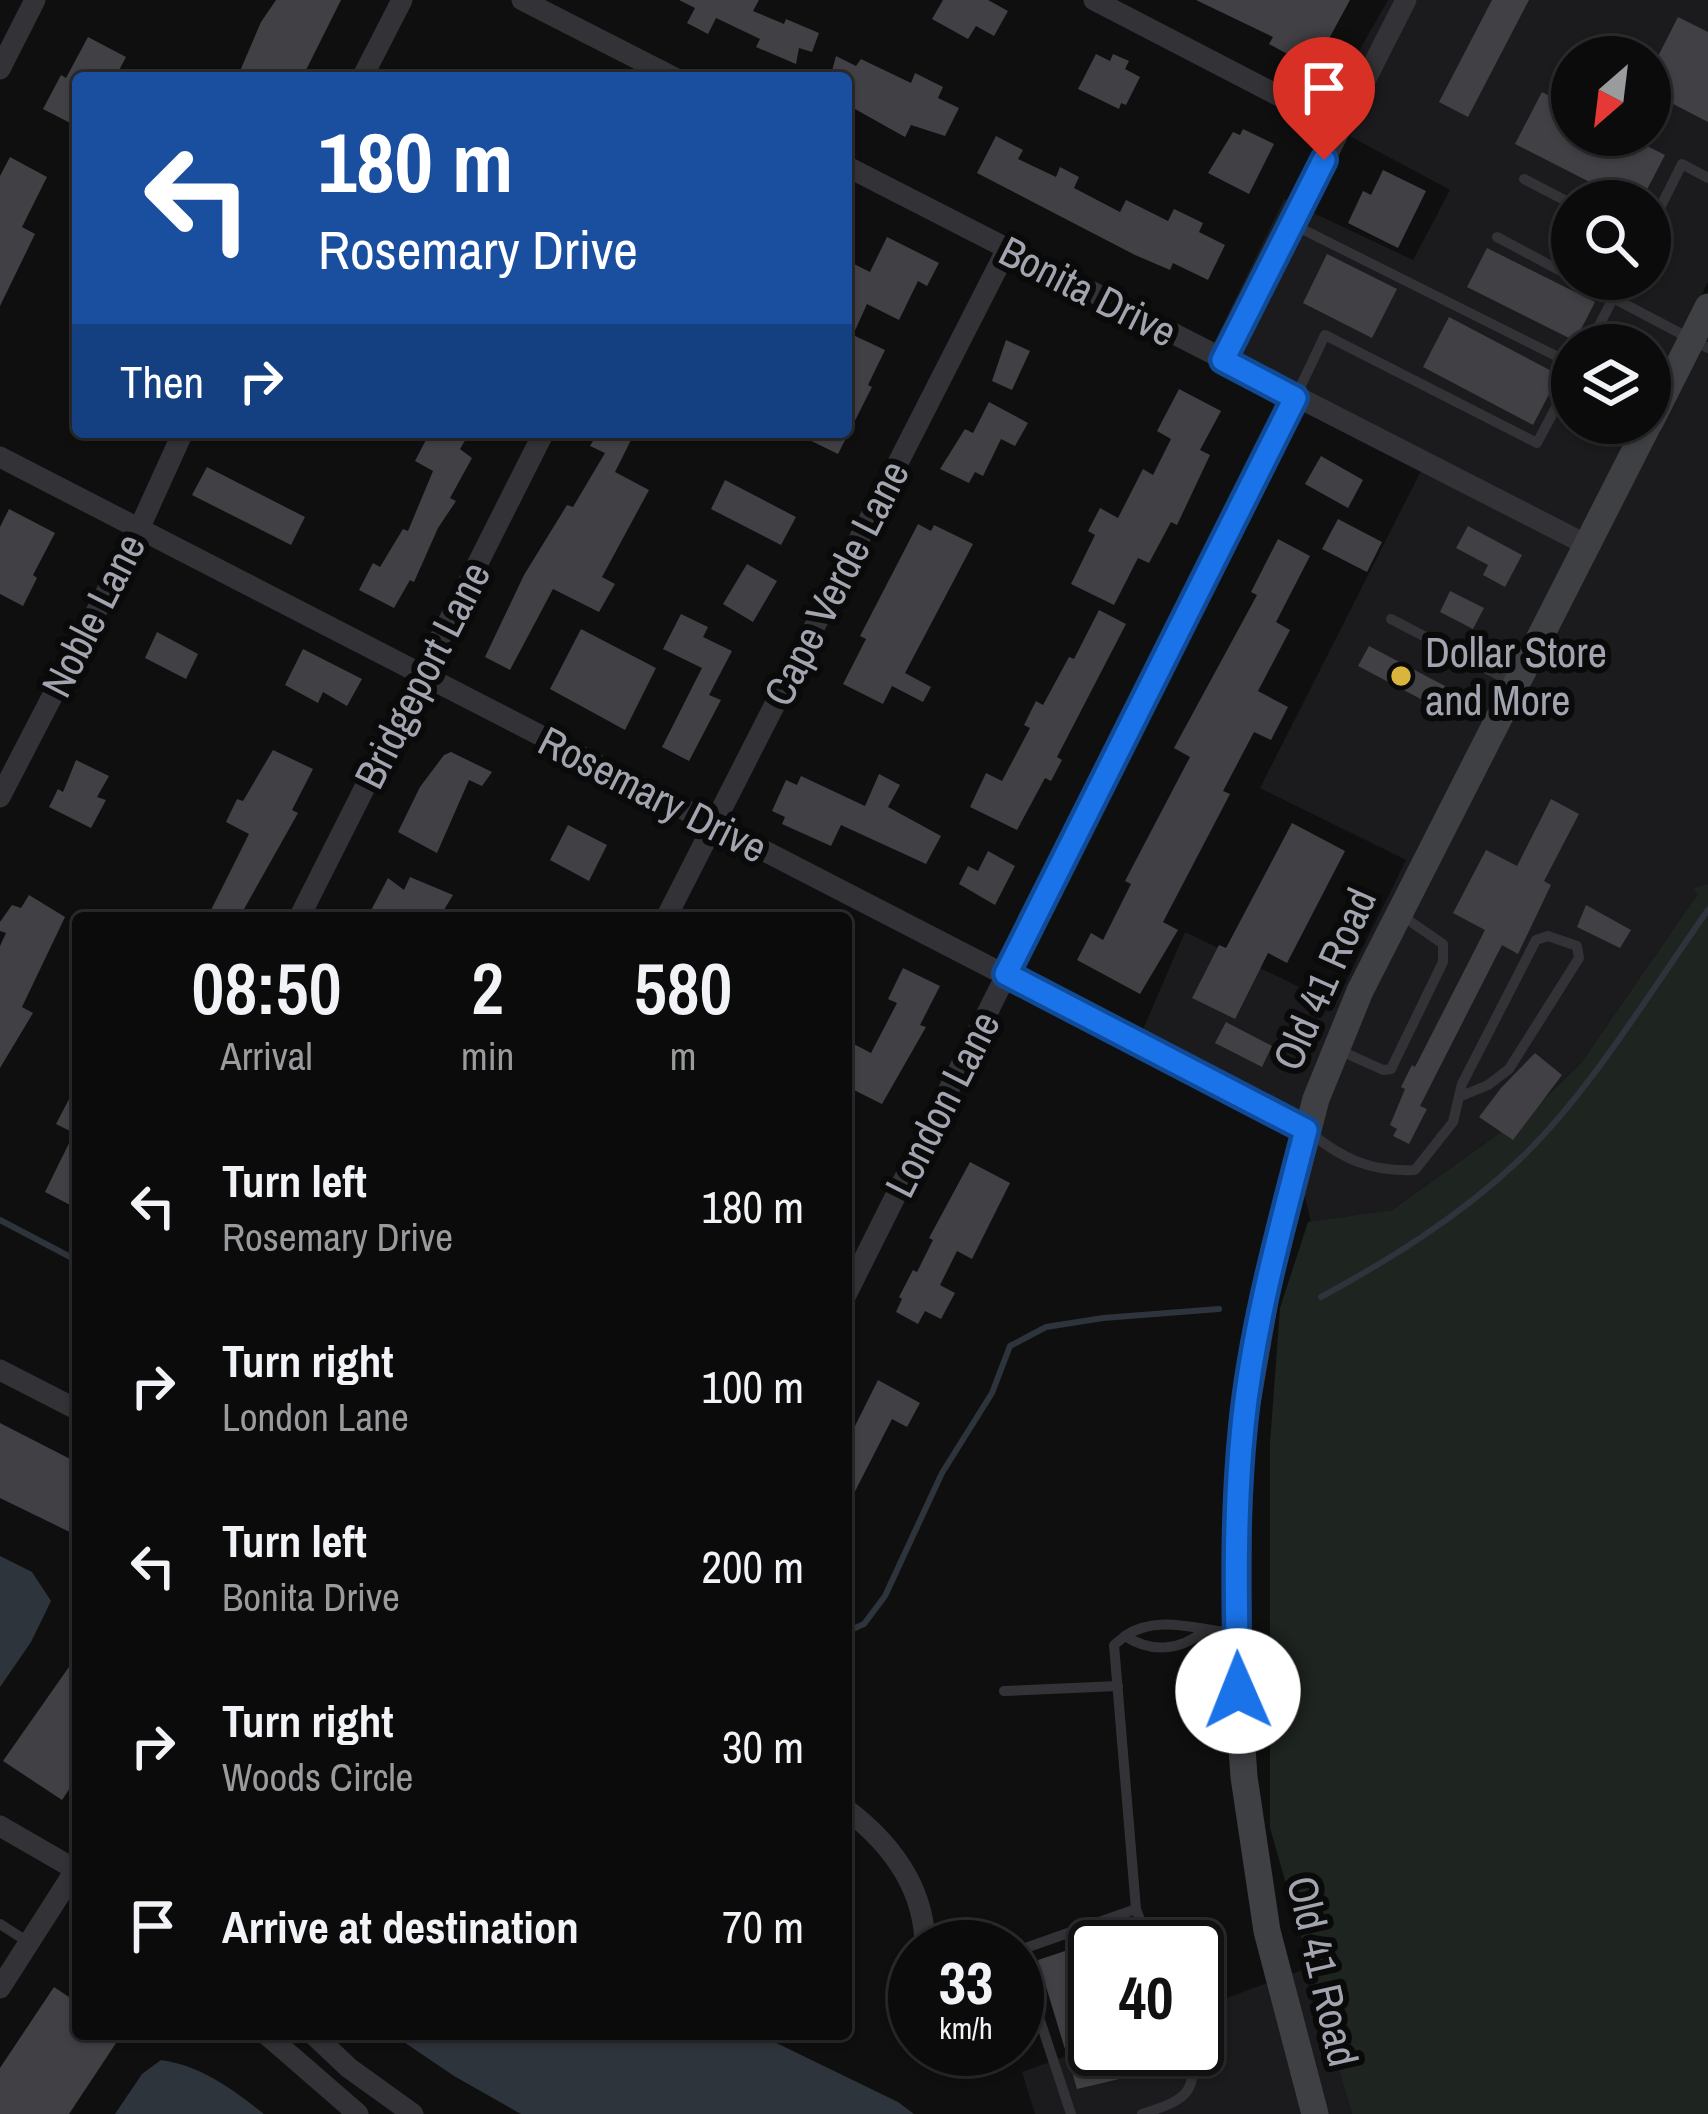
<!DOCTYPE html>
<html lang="en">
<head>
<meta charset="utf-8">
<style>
  :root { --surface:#0b0b0c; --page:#141415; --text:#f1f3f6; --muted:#9a9b9d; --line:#2b2b2d }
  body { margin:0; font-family:"Archivo Narrow",sans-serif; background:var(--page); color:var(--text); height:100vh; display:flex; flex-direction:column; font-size:45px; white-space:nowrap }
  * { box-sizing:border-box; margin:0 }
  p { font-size:39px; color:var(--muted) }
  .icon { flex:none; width:66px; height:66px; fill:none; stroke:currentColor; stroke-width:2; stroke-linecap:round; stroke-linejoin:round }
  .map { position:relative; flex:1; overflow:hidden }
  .side { position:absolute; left:72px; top:912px; width:780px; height:1128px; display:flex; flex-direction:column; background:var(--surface); border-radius:12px; box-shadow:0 3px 9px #0004,0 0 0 3px var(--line) }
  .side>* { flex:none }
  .hud { position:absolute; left:72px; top:72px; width:780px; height:366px; border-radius:12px; box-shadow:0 3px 9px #0004,0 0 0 3px var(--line); background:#1a4fa0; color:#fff; overflow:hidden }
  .needle { width:78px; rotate:208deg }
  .fabs { position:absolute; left:1551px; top:36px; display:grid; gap:24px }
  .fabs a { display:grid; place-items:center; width:120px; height:120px; border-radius:50%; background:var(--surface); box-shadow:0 3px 9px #0004,0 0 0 3px var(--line); font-size:60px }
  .speed { position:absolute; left:888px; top:1920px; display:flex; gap:24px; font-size:60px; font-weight:700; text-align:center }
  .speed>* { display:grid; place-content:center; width:156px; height:156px; border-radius:50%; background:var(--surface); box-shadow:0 3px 9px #0004,0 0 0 3px var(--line); line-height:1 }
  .speed small { font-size:30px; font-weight:400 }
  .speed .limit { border:6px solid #111; border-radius:18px; background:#fff; color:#111 }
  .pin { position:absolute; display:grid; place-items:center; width:102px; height:102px; color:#fff; margin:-123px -51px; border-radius:50% 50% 50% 0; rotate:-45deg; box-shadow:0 0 12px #0007 }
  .pin .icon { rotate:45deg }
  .me { position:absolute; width:132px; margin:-66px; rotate:359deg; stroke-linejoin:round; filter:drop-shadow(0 0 9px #0008) }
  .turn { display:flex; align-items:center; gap:42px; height:252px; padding:0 48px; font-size:54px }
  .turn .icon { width:156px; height:156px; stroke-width:2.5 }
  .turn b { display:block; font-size:84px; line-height:102px }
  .then { display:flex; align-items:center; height:114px; padding:0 48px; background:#0003; gap:24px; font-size:45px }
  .eta { display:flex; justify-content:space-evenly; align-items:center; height:204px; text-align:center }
  .eta b { font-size:72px; font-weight:600; line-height:84px }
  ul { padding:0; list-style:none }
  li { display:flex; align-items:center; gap:36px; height:180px; padding:0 48px }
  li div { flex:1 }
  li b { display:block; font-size:45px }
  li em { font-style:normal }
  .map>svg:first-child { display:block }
  .built { fill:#1b1b1d; fill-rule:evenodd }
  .green { fill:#1e241f }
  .water { fill:#2e343b }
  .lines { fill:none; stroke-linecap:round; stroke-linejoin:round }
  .stream { stroke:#2e343b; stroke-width:6 }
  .building { fill:#414145 }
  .lane { stroke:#333337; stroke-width:10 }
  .street { stroke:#333337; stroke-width:21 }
  .secondary { stroke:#3f4044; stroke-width:27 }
  .route-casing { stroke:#114b97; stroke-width:30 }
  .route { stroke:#1a73e8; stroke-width:21 }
  .poi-dot { fill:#d9b53e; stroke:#0a0a0b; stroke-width:4.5 }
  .labels { text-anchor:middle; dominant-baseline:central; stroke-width:12; stroke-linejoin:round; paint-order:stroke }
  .street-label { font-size:42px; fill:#a2a5af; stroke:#0a0a0b }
  .poi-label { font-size:42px; fill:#a2a5af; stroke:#0a0a0b; text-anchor:start }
</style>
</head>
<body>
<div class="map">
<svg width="1708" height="2114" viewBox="0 0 1708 2114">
  <rect width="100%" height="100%" fill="#0f0f10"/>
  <g class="built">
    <path d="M1388 0H1708V282L1650 397V345H1572V423H1637L1392 898 1349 987 1292 1143 1284 1112 1138 1041 1185 932 1335 1004 1406 860 1260 788 1426 461 1209 353 1284 199 1413 260 1450 190 1320 120ZM1572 57H1650V135H1572ZM1572 201H1650V279H1572Z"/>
    <polygon points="1708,332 1708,884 1694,888 1697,895 1581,1063 1536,1107 1392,1210 1311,1222 1303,1189 1317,1133 1371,995"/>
    <polygon points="1310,1967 1326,2020 1352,2114 1328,2114 1289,1975"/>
    <polygon points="1267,1983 1303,2114 1035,2114 1022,2072 1095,2046 1095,2049 1197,2049 1197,2009"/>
  </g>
  <polygon class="green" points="1708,884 1708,2114 1352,2114 1270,1828 1270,1443 1280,1308 1308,1222 1392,1210 1536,1107 1581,1063 1697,895 1693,888"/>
  <g class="water">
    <polygon points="0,1556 32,1572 51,1601 31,1642 0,1687"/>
    <polygon points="392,2034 758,2034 898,2102 914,2114 521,2114 454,2076"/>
    <path d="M161 2060C202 2066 232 2089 264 2114H115L142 2074Z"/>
  </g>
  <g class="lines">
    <g class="stream">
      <polyline points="0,1220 78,1261"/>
      <path d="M1321 1297C1391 1259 1460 1216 1518 1161 1589 1094 1651 990 1708 910"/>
      <polyline points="846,1632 864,1624 885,1596 942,1473 992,1393 1010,1346 1046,1327 1103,1318 1219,1309"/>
    </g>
  </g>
  <g class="building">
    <polygon points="276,0 341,0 302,78 237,78 261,22"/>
    <polygon points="679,0 759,0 753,11 784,24 786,19 819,33 812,52 799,48 796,64 756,47 760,39 716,18 708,34 687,23 695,8"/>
    <polygon points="943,0 988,0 1008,11 994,36 976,26 968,39 932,19"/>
    <polygon points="1196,0 1350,0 1313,68 1269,44 1273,37"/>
    <polygon points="1492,0 1529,0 1468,117 1439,102"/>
    <polygon points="1678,17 1708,32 1708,122 1650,92 1650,72"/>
    <polygon points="88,37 126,57 115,78 78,78 78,127 43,109 61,75 66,78"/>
    <polygon points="1096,54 1110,61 1113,54 1129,61 1125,69 1140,77 1126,105 1121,103 1119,109 1078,89"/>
    <polygon points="836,56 856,66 861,59 911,83 915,73 943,87 938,98 959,108 945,136 911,125 905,137 846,104 846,78 830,78"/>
    <polygon points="1542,92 1572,108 1572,135 1625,135 1665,155 1641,201 1627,201 1515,144"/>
    <polygon points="1243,129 1274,144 1249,194 1208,173 1233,132 1240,135"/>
    <polygon points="996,136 1023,150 1018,159 1056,177 1060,167 1079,177 1074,188 1120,212 1126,200 1168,221 1174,209 1203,223 1199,232 1225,245 1208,280 1173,263 1170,270 1135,255 977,173"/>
    <polygon points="10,157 47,177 22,227 35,234 0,306 0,176"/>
    <polygon points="1383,170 1426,191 1398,248 1348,223 1363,191 1371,195"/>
    <polygon points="887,237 939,263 927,286 918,281 899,320 867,304 853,335 885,350 868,385 872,387 838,454 793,432 846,432 846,280 854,264 870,272"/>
    <polygon points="1487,248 1595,302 1575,341 1467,287"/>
    <polygon points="1327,254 1397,289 1372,338 1303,303"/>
    <polygon points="1449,317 1559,375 1533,425 1423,367"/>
    <polygon points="1006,340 1030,351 1012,390 992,381"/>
    <polygon points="1179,389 1221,411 1200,450 1210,455 1177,525 1171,522 1149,563 1138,558 1114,605 1071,584 1095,535 1088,531 1100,508 1118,518 1143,469 1153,475 1171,439 1157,431"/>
    <polygon points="989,402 1028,423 1015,446 1001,439 983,476 975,472 969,483 940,469 965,429 973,433"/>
    <polygon points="430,432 470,432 460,449 472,458 450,498 456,501 438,528 414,582 410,580 394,608 359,590 373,563 380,567 403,529 408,531 433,471 415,461"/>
    <polygon points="598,432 635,432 615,472 649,490 602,577 615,584 599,612 553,589 510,670 485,657 524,575 567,505 573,507 605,453 590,446"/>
    <polygon points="1321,456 1363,480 1348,508 1305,484"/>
    <polygon points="207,467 305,517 291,545 192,495"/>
    <polygon points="725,480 796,517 781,545 711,509"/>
    <polygon points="9,509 55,533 33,575 37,578 23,606 0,594 0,527"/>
    <polygon points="1338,519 1382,542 1367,572 1322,549"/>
    <polygon points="918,524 931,531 934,525 973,544 905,673 931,687 923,702 892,686 883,704 843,684 866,639 860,636"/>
    <polygon points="1468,526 1522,555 1505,587 1483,575 1488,565 1456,548"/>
    <polygon points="1278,539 1310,556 1276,622 1290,630 1258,691 1288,707 1271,740 1254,732 1223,791 1230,794 1163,922 1178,930 1140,994 1077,960 1091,933 1103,940 1131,884 1125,881 1190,757 1174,748 1257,595 1251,592"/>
    <polygon points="747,564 777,581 753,622 723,604"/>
    <polygon points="1450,591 1484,608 1473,629 1440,612"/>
    <polygon points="1099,610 1126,624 1057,757 1062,760 1051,781 1045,778 1017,830 970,807 986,773 1002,781 1030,728 1024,725 1036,701 1043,705 1069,657 1074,659"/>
    <polygon points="681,614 708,627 703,637 732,651 709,695 721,700 689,761 662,747 702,668 663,649"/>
    <polygon points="581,629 656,668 625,730 550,689"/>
    <polygon points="157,632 198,654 186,679 145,658"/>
    <polygon points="1369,646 1445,686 1434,706 1358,666"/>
    <polygon points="303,649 362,679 347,706 323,692 318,703 285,685"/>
    <polygon points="273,750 313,769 292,810 298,813 239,918 207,918 249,834 226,822 237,799 243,801"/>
    <polygon points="451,752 492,772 482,786 469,780 437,853 398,832 420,787 444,755"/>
    <polygon points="76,760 109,776 97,797 106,800 91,828 49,807 58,789 63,792"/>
    <polygon points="879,774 900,785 888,807 941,836 926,864 841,825 831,846 782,824 785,817 772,811 786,780 797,785 801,776 865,806"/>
    <polygon points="1551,799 1579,814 1544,881 1551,885 1518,954 1502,945 1420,1106 1427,1109 1409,1144 1393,1136 1397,1129 1390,1125 1405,1089 1401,1087 1412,1065 1415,1067 1485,930 1453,913 1486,850 1517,866"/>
    <polygon points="1292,823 1345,851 1287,963 1268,953 1235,1019 1192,998 1219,945 1226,948"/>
    <polygon points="568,825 607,845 589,881 550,860"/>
    <polygon points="988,851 1015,866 995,905 959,884 968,866 978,871"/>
    <polygon points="410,877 453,895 439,918 367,918 388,878 404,890"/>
    <polygon points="29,895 65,917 22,1007 33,1013 0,1068 0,946 6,933 0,931 0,922 12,905 21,908"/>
    <polygon points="1586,905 1631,930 1620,948 1577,927"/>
    <polygon points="903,968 940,986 920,1025 926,1027 882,1104 846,1086 846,1040 871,1053 897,1003 888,999"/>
    <polygon points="1226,1022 1272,1046 1262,1067 1215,1043"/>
    <polygon points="1535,1053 1562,1075 1513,1140 1479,1117 1501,1088"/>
    <polygon points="78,1082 78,1209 45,1192 74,1133 56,1124"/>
    <polygon points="970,1162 1010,1183 972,1259 957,1251 940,1285 955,1293 941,1319 925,1311 918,1324 896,1312 902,1299 899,1297 913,1270 917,1272 933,1240 929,1238"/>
    <polygon points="878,1380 920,1403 907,1427 892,1419 846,1509 846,1430 852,1432"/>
    <polygon points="0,1423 78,1463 78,1536 0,1498"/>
    <polygon points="78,1654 78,1776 62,1800 3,1761"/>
    <polygon points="1095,1941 1095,2049 1142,2049 1149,2072 1077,2089 1038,1960"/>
    <polygon points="54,1987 78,2003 78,2034 122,2034 69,2114 0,2114 0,2068"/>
  </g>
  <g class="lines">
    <g class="lane">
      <polyline points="1524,179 1572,204"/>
      <polyline points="1292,224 1572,364"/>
      <polyline points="1650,228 1682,164 1708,178"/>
      <polyline points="1497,237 1572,277"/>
      <polyline points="1577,279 1708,348"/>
      <polyline points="1589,345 1623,279"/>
      <polyline points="1296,396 1325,335 1537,443 1572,377"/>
      <polyline points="1391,619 1512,682"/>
      <polyline points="1339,1050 1383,1070 1391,1069 1443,962 1443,944 1401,915"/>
      <path d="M1309 1132C1343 1159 1370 1172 1415 1170L1453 1122 1462 1084 1536 940 1548 936 1577 946 1579 958 1509 1069 1488 1085 1459 1097"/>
      <path d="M1204 1631C1180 1651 1151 1653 1125 1636 1158 1614 1197 1630 1234 1633"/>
      <polyline points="1125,1636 1114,1645 1136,1909"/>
      <polyline points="1004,1691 1118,1686"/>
      <polyline points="0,1924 28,1942"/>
      <polyline points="1071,2114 1017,1951 1136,1909 1150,1947"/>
      <path d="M1142 2114C1181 2101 1201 2095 1189 2049"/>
    </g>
    <g class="street">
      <polyline points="522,0 675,78"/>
      <polyline points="1094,0 1341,128"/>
      <polyline points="0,69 35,0"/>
      <polyline points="362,78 402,0"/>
      <polyline points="846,166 1587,545"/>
      <polyline points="1223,360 1406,0"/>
      <polyline points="0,457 1306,1130"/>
      <polyline points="0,797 139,529 183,432"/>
      <polyline points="299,918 544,432"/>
      <polyline points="666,918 1007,249"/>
      <polyline points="846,1295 1295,398"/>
      <polyline points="0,1370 78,1410"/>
      <path d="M846 1809C892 1844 925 1888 925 1947"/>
      <polyline points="0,1826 78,1871"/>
      <polyline points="0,1988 78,1866"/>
      <polyline points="266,2034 358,2114"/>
      <polyline points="313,2034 349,2068 413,2114"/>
    </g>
    <g class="secondary">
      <polyline points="1650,422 1708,307"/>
      <polyline points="1315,2114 1267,1931 1244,1777 1238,1691 1238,1481 1244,1420 1268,1283 1316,1099 1360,991 1649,423"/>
    </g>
  </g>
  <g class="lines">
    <g class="route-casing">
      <path id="route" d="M1238 1691C1236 1603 1234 1514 1243 1426 1253 1326 1281 1227 1306 1130L1006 974 1295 398 1223 360 1324 160"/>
    </g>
    <use href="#route" class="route"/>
  </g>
  <circle class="poi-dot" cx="1401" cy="676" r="12"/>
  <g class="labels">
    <g class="street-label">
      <text transform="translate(1088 291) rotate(27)">Bonita Drive</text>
      <text transform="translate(836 583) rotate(-63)">Cape Verde Lane</text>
      <text transform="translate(93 615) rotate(-63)">Noble Lane</text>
      <text transform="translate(422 675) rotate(-63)">Bridgeport Lane</text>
      <text transform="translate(653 794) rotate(27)">Rosemary Drive</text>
      <text transform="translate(1324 979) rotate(-66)">Old 41 Road</text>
      <text transform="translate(942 1104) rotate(-63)">London Lane</text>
      <text transform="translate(1323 1971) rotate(77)">Old 41 Road</text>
    </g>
    <g class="poi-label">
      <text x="1425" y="652">Dollar Store<tspan x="1425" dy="48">and More</tspan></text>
    </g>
  </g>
</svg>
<div class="fabs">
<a><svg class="needle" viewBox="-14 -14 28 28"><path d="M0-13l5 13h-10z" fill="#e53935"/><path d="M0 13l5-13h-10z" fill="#9a9b9d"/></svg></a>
<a><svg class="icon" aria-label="search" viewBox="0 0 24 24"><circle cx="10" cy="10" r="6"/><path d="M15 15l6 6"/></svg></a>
<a><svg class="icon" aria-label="layers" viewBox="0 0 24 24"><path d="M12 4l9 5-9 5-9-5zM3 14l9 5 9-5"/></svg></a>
</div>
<div class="speed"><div>33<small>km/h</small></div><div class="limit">40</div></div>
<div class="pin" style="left:1324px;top:160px;background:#d93025"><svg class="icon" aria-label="arrive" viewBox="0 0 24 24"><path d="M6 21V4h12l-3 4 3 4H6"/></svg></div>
<svg class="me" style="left:1238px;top:1691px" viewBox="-20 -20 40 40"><circle r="19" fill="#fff"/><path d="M0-13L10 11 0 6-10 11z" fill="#1a73e8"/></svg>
<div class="hud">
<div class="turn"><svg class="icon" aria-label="left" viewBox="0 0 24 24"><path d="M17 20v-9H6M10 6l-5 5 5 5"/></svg><div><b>180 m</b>Rosemary Drive</div></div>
<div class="then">Then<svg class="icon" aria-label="right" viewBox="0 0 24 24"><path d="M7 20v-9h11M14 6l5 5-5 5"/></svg></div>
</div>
<section class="side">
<div class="eta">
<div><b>08:50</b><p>Arrival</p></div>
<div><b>2</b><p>min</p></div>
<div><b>580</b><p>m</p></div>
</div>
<ul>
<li><svg class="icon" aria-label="left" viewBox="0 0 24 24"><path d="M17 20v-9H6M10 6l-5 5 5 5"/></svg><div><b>Turn left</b><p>Rosemary Drive</p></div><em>180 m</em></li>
<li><svg class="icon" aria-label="right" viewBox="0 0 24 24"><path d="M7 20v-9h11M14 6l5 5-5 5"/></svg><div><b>Turn right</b><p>London Lane</p></div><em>100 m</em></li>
<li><svg class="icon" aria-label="left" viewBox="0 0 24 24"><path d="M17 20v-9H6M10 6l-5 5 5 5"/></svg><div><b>Turn left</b><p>Bonita Drive</p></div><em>200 m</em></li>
<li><svg class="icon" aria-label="right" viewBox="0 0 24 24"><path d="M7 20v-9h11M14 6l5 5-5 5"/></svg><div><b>Turn right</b><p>Woods Circle</p></div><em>30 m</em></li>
<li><svg class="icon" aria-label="arrive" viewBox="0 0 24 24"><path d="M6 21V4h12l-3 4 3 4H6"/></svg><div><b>Arrive at destination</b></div><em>70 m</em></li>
</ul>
</section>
</div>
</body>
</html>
